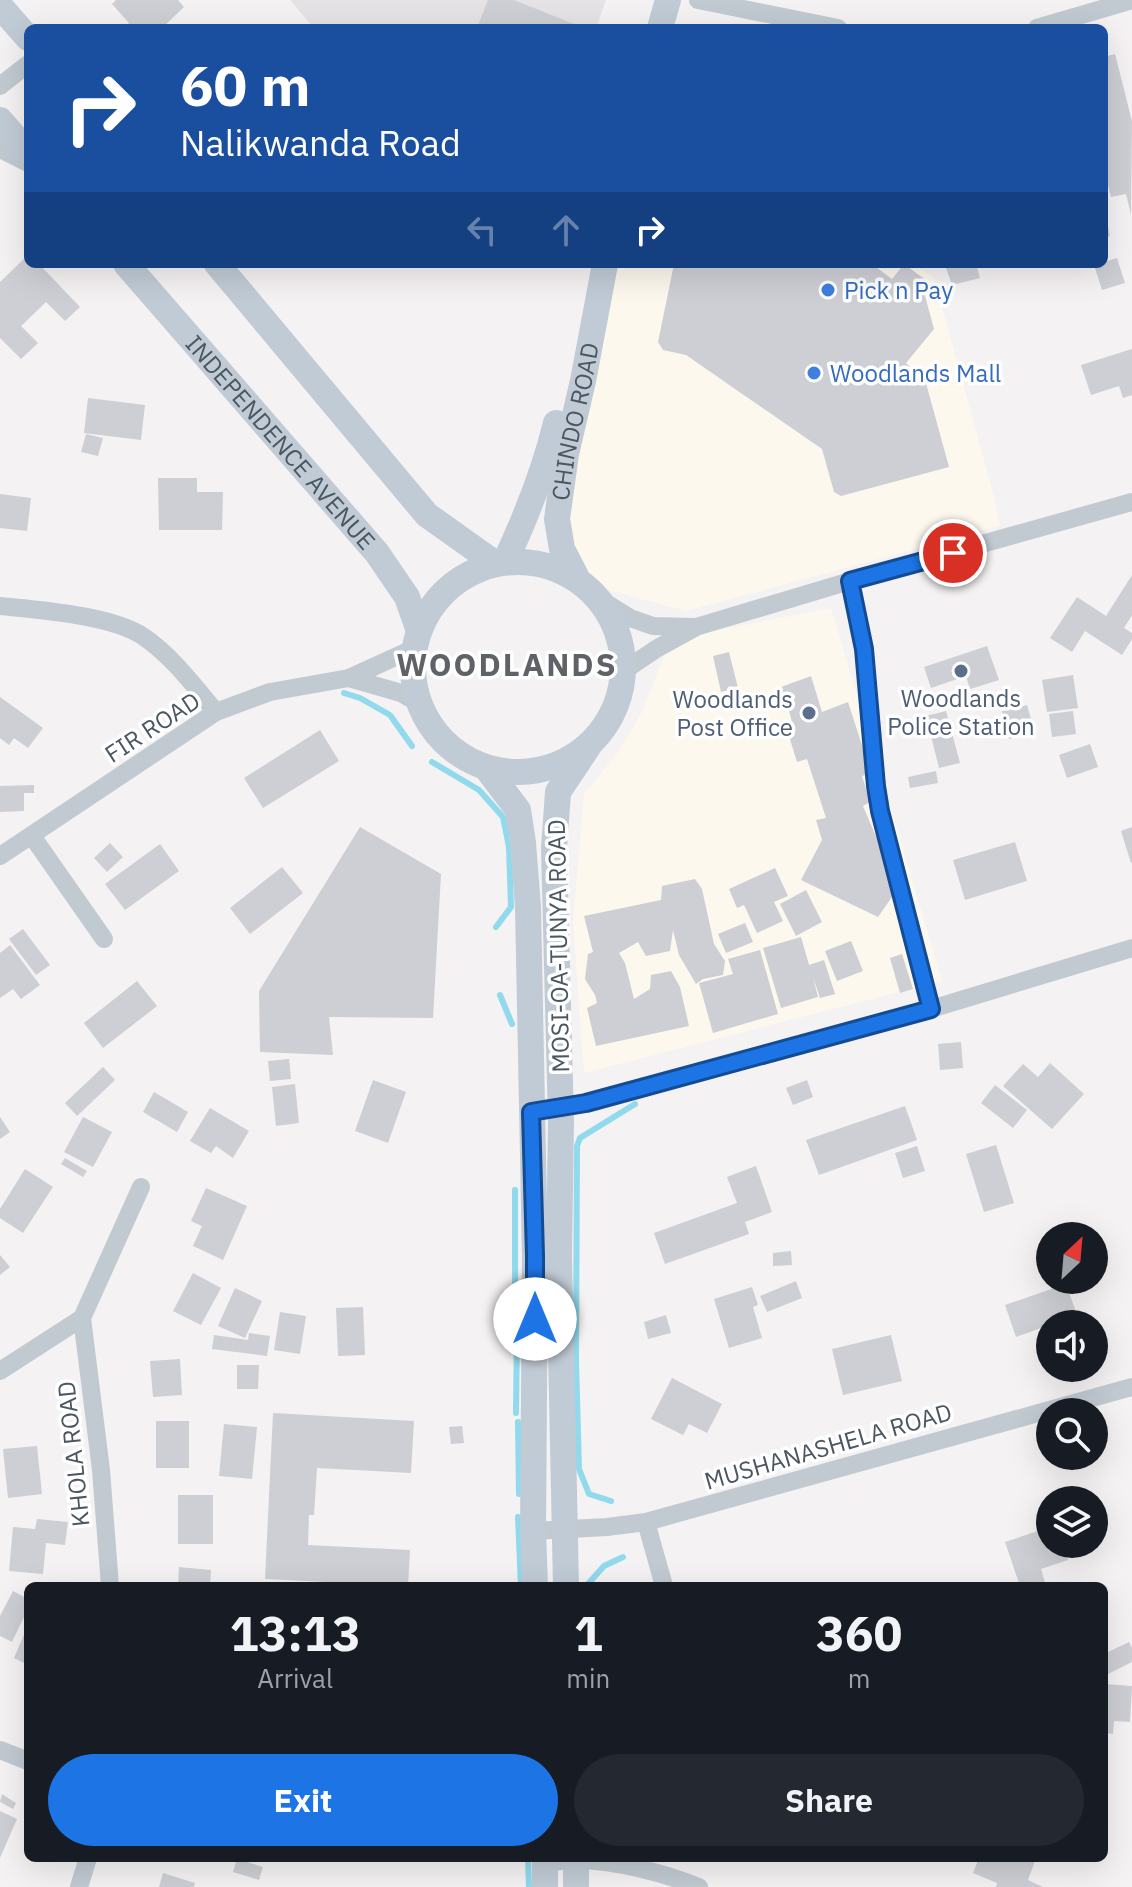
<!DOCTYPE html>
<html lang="en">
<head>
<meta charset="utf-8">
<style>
  :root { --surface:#171b24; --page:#242831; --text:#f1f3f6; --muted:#9ea1a6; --accent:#1d74e4 }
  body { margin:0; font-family:"IBM Plex Sans",sans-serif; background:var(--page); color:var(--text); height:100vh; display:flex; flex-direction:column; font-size:30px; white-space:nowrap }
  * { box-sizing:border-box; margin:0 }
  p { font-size:26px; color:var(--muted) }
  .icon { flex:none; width:44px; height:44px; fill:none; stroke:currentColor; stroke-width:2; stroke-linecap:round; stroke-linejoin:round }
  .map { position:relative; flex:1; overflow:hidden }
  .drawer { position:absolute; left:24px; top:1582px; width:1084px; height:280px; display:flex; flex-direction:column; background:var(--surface); border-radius:12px; box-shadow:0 8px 32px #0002 }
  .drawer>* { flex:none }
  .banner { position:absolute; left:24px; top:24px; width:1084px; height:244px; border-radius:12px; box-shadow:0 8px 32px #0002; background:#1a4fa0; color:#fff; overflow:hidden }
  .needle { width:52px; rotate:26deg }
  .controls { position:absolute; left:1036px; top:1222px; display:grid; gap:16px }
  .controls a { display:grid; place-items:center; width:72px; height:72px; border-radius:50%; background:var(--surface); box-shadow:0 8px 32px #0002; font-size:40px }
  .pin { position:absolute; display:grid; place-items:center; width:68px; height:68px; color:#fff; margin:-34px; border:4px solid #fff; border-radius:50%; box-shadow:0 2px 8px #0007 }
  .me { position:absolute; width:88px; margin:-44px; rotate:0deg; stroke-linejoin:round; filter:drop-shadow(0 0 6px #0008) }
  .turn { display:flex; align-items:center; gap:28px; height:168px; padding:0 24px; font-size:36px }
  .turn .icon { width:104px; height:104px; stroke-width:2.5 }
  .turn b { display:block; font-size:56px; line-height:68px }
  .lanes { display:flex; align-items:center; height:76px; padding:0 24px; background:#0003; justify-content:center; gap:40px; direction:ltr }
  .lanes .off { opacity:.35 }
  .eta { display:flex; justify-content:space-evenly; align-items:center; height:136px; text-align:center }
  .eta b { font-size:48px; font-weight:800; line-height:56px }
  .primary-button { display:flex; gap:16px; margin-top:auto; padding:16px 24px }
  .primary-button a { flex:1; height:92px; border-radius:48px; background:var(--accent); color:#fff; font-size:32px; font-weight:800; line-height:92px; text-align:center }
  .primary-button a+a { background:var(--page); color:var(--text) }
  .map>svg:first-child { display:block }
  .commercial { fill:#fdf8ee }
  .education { fill:#e5e3e5 }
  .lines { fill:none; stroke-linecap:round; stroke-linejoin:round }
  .stream { stroke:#91d9ec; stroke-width:6 }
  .building { fill:#cdcfd4 }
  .minor { stroke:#c1cad1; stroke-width:18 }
  .secondary { stroke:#c1cbd5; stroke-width:26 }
  .route-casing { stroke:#134b94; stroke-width:20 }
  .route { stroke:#1d74e4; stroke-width:14 }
  .shop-dot { fill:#3f7fe0; stroke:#fff; stroke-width:3 }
  .service-dot { fill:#5c6f8a; stroke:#fff; stroke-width:3 }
  .labels { text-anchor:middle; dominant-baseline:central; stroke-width:7; stroke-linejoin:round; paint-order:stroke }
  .shop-label { font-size:24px; fill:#366cbe; stroke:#fff; text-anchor:start }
  .street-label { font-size:24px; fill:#4a5660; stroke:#fff }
  .service-label { font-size:24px; fill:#4e5e75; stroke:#fff }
  .district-label { font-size:32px; font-weight:bold; letter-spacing:2px; fill:#5f6367; stroke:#fff }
</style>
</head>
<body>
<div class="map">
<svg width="1132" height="1887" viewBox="0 0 1132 1887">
  <rect width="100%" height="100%" fill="#f4f2f2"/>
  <g class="commercial">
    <polygon points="607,264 913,264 934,278 994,497 1000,526 686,611 608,590 582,566 554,510"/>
    <polygon points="831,608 942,981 584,1073 573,923 584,794 616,755 642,712 665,654 689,636"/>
  </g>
  <polygon class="education" points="290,0 606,0 596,28 314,28"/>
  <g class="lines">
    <g class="stream">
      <polyline points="344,693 360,698 390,715 412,746"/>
      <polyline points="432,762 479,790 503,817 509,847 511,907 496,927"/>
      <polyline points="500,995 512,1024"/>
      <polyline points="515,1306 515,1190"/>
      <polyline points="516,1413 517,1328"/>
      <polyline points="518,1422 519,1494"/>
      <polyline points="611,1501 589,1494 579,1469 576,1362 577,1146 580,1138 635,1104"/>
      <polyline points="518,1517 521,1586"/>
      <polyline points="586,1586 604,1566 623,1557"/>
      <polyline points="528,1858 529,1887"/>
    </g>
  </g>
  <g class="building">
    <polygon points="116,0 178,0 184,7 162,28 123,28 129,23 112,4"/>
    <polygon points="488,0 514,0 584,28 477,28"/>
    <polygon points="1115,54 1132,121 1131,215 1126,194 1111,197 1104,169 1104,57"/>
    <polygon points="1105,212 1110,236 1104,237 1104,213"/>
    <polygon points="28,255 28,264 39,264 80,307 65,321 46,302 21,326 38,343 21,359 0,338 0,282"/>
    <polygon points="1117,258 1125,283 1102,290 1094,265 1104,264 1104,262"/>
    <polygon points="674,264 872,264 892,279 904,264 930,283 924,292 934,329 906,363 926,383 949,467 841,496 834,492 822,449 686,355 663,350 658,342"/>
    <polygon points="960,264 976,264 980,278 952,285 946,268"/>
    <polygon points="1132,349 1132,395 1123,398 1119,386 1091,395 1081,365"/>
    <polygon points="88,398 145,405 141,440 84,433"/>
    <polygon points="86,434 103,438 98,456 81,452"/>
    <polygon points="158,478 197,478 197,492 223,492 222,530 159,530"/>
    <polygon points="0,494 31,498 27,531 0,528"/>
    <polygon points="1132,575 1132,615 1124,628 1132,633 1132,639 1122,655 1085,631 1072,652 1050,638 1077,597 1106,616"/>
    <polygon points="987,646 999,680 970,689 966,676 931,688 924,667"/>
    <polygon points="729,652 738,688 721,692 713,656"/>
    <polygon points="1073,675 1078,708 1047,712 1042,680"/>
    <polygon points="811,676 822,712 848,702 871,773 862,776 870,802 863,806 888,865 894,894 878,917 801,880 822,840 816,820 826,818 807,759 797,762 785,723 792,721 781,687"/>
    <polygon points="0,697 43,728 28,748 14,738 9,745 0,738"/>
    <polygon points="1027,705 1035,733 1009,739 1002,711"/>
    <polygon points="946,711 960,763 939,768 926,716"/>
    <polygon points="1073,711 1076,734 1052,737 1049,714"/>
    <polygon points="320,730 339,761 263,808 244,778"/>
    <polygon points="1090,744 1098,767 1067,778 1059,755"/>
    <polygon points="936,771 938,783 910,788 908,777"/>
    <polygon points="34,785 34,793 24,793 24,811 0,812 0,786"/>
    <polygon points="360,827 441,874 433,1018 329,1017 333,1055 260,1052 259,991"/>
    <polygon points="1132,827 1132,863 1131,863 1121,831"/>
    <polygon points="1015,842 1027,881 965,900 953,860"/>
    <polygon points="110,843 123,857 107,872 94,858"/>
    <polygon points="160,844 179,871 125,910 105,884"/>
    <polygon points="282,867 303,893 250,934 230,908"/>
    <polygon points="775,868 788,896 774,902 783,921 757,933 744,905 737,908 729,889"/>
    <polygon points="695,879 702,889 714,944 725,961 723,975 703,979 696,984 679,955 673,930 670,951 646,956 638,942 619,953 625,963 634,999 650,989 651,975 671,971 680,987 689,1026 596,1046 587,1008 597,1003 595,995 585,979 588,954 593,952 584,916 661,900 662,886"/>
    <polygon points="806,890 822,922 796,936 780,904"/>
    <polygon points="745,923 753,942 726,953 718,934"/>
    <polygon points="23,929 50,965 36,975 9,939"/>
    <polygon points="801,937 809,965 824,960 835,994 820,998 813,977 818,997 781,1008 763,948"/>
    <polygon points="851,941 863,971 837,981 825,951"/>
    <polygon points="10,945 40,985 21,999 13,989 0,998 0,953"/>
    <polygon points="760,950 778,1014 713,1033 699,983 733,974 728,959"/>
    <polygon points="902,954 913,989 900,993 890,958"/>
    <polygon points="137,981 157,1006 103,1048 84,1023"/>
    <polygon points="961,1042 963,1068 940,1070 938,1044"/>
    <polygon points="289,1059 291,1079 270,1081 268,1061"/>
    <polygon points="1050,1063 1084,1094 1052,1129 1003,1086 1023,1064 1038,1077"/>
    <polygon points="103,1067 115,1080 77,1116 65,1103"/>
    <polygon points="373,1080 406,1092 388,1143 355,1131"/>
    <polygon points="807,1080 813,1097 793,1105 786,1088"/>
    <polygon points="295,1084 299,1123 276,1126 272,1087"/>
    <polygon points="995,1085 1027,1110 1013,1128 981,1103"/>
    <polygon points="154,1092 188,1112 177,1132 143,1112"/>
    <polygon points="905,1106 917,1140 819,1175 806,1140"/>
    <polygon points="210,1108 249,1131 233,1158 216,1146 211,1153 190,1141"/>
    <polygon points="0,1117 10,1132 0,1139"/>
    <polygon points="83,1117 112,1132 93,1167 64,1152"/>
    <polygon points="996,1145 1014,1203 984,1212 966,1154"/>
    <polygon points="917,1146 925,1171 903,1178 895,1153"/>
    <polygon points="65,1158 87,1171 83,1177 61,1164"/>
    <polygon points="756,1166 772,1212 745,1222 749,1234 665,1264 654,1233 737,1203 727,1177"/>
    <polygon points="25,1169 53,1187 23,1233 0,1218 0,1209"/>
    <polygon points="206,1188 247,1206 223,1260 193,1246 202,1226 191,1221"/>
    <polygon points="791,1251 792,1265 773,1266 773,1253"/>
    <polygon points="0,1255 10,1267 0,1275"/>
    <polygon points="193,1273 221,1288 201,1325 173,1311"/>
    <polygon points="796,1281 802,1298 767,1312 760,1296"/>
    <polygon points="1066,1284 1077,1315 1016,1337 1005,1305"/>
    <polygon points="752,1287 758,1305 753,1307 762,1338 729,1348 714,1299"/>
    <polygon points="235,1288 262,1301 245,1338 218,1326"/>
    <polygon points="363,1307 365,1355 338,1356 336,1308"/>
    <polygon points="280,1312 306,1316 300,1354 274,1350"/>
    <polygon points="666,1315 671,1333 648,1339 644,1322"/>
    <polygon points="249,1333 270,1336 267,1356 212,1349 214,1335 248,1340"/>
    <polygon points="891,1335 902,1381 843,1395 832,1349"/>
    <polygon points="180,1359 182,1395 153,1397 150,1361"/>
    <polygon points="237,1365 259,1365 258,1389 237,1389"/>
    <polygon points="672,1378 722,1404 707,1433 689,1424 683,1435 651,1419"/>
    <polygon points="273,1413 414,1421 411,1473 317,1468 314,1515 309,1515 308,1545 410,1550 408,1586 265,1579"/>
    <rect x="156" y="1421" width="33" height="47"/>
    <polygon points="224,1424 257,1427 252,1479 219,1476"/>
    <polygon points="462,1426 464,1443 451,1444 449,1427"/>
    <polygon points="37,1446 42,1494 8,1498 3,1449"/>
    <rect x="178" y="1495" width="35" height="49"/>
    <polygon points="37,1519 68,1522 65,1545 46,1543 43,1574 9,1571 13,1527 35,1529"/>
    <polygon points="1050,1527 1050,1544 1063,1544 1068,1560 1041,1569 1046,1586 1020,1586 1005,1542"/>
    <polygon points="179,1567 211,1570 210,1586 178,1586"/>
    <polygon points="13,1591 28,1599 28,1619 24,1617 12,1642 0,1636 0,1616"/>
    <polygon points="26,1630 28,1631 28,1665 14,1658"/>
    <polygon points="1129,1642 1132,1648 1132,1662 1106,1675 1104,1671 1104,1654"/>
    <polygon points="1104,1684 1132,1686 1130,1722 1114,1721 1113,1734 1104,1733"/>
    <polygon points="2,1794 16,1803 13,1809 0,1802"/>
    <polygon points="0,1811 17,1819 0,1858"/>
    <polygon points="979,1858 1028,1858 1035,1861 1028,1880 1043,1887 996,1887 997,1883 973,1873"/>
    <polygon points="237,1859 263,1867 259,1880 233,1872"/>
    <polygon points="163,1873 195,1883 194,1887 159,1887"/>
  </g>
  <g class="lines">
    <g class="minor">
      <polyline points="698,0 838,28"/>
      <polyline points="1037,28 1132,0"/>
      <polyline points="0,86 28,64"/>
      <polyline points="0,149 28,163"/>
      <polyline points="850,581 864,649 876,786 880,811 931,1009"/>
      <polyline points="601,600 630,618 653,626 693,627"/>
      <path d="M0 606C39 610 112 615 144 637 172 656 194 686 216 712"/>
      <polyline points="625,670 656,649 696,627 850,581 1132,502"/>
      <polyline points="349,678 401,693 420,704"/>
      <polyline points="32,836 104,939"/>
      <polyline points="0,856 216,712 270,692 349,678 415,648"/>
      <polyline points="531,1112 586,1103 931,1009 1132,948"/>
      <polyline points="82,1318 101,1470 110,1586"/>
      <polyline points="0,1371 82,1318 141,1187"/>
      <polyline points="646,1522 664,1586"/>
      <polyline points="533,1531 607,1527 646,1522 1132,1387"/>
      <polyline points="0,1750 28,1761"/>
      <path d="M545 1863C555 1862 566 1860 576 1860 614 1860 664 1873 699 1887"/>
      <polyline points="79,1887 88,1858"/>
    </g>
    <g class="secondary">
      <polyline points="0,6 28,38"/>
      <polyline points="660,28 668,0"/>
      <polyline points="0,120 28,152"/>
      <path id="s1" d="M126 264 377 553 407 597 419 631"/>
      <polyline points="217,264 427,515 496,564"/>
      <circle cx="518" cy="667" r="105"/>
      <path d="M505 562C526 517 544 472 556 423"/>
      <path id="s2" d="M576 576 562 549 557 519 566 454 583 381 605 264"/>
      <polyline points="487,769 518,810 523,843 528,907 535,1256 533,1531 535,1586"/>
      <polyline points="566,1586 559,1256 561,1122 554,848 558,792 588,747"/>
      <polyline points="545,1858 545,1887"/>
      <polyline points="576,1858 576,1887"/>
    </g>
  </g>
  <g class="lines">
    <g class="route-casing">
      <polyline id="route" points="535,1319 535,1256 531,1112 586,1103 931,1009 880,811 876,786 864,649 850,581 953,553"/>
    </g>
    <use href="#route" class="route"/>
  </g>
  <g class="shop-dot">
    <circle cx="828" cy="290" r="8"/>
    <circle cx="814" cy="373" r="8"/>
  </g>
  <g class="service-dot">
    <circle cx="961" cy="671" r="8"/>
    <circle cx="809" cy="713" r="8"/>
  </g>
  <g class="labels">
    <g class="shop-label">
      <text x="844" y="290">Pick n Pay</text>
      <text x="830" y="373">Woodlands Mall</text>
    </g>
    <g class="street-label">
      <text stroke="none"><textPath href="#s2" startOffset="160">CHINDO ROAD</textPath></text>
      <text stroke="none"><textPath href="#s1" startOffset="236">INDEPENDENCE AVENUE</textPath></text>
      <text transform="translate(152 727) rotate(-33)">FIR ROAD</text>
      <text transform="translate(558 946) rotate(-91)">MOSI-OA-TUNYA ROAD</text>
      <text transform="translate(828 1446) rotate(-16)">MUSHANASHELA ROAD</text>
      <text transform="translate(73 1454) rotate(-96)">KHOLA ROAD</text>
    </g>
    <g class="service-label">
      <text x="961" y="698">Woodlands<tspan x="961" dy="28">Police Station</tspan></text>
      <text x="793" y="699" text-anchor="end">Woodlands<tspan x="793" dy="28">Post Office</tspan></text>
    </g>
    <g class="district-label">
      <text x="507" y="664">WOODLANDS</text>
    </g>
  </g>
</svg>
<div class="controls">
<a><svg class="needle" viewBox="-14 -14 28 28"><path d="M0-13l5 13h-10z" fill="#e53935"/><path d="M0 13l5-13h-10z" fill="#9ea1a6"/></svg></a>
<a><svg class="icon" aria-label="sound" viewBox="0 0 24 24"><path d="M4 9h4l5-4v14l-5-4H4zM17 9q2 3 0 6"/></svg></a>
<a><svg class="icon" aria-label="search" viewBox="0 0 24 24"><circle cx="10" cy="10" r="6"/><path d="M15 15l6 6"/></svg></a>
<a><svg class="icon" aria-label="layers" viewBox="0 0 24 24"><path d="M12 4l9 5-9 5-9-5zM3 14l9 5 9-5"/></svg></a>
</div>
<div class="pin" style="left:953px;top:553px;background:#d93025"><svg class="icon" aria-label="arrive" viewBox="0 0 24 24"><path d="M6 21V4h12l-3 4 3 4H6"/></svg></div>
<svg class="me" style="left:535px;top:1319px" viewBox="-20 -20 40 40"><circle r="19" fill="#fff"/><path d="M0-13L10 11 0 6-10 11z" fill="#1d74e4"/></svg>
<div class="banner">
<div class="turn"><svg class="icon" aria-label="right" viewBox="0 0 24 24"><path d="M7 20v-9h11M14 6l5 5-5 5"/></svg><div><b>60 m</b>Nalikwanda Road</div></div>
<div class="lanes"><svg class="icon off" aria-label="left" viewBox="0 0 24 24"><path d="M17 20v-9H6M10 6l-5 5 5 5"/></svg><svg class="icon off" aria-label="ahead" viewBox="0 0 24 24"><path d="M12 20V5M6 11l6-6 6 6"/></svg><svg class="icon" aria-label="right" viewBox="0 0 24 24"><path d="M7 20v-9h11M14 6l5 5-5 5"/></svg></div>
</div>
<section class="drawer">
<div class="eta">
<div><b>13:13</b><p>Arrival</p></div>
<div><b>1</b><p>min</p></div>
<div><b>360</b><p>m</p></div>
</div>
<div class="primary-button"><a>Exit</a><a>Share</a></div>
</section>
</div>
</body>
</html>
